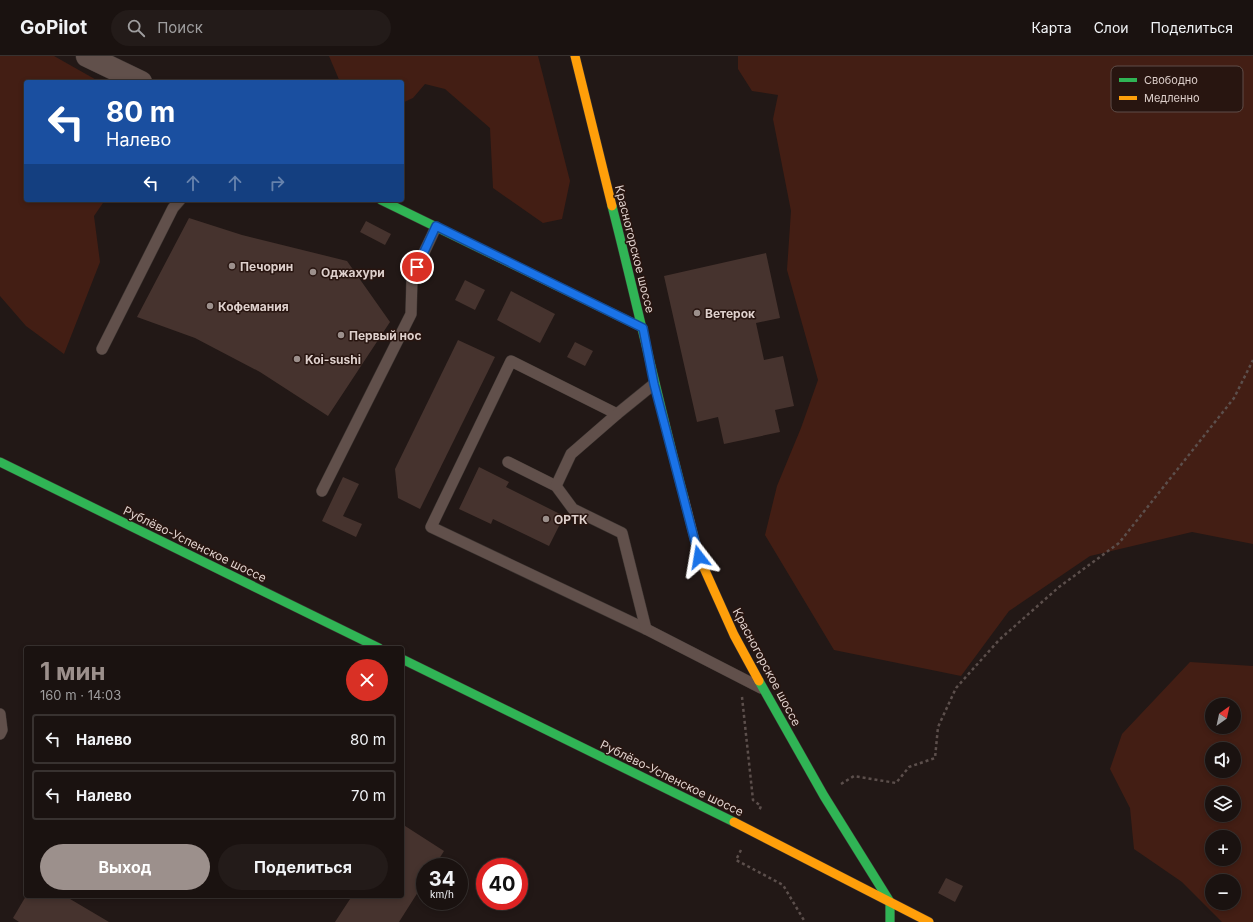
<!DOCTYPE html>
<html lang="ru">
<head>
<meta charset="utf-8">
<style>
  :root { --surface:#1a1210; --page:#231b19; --text:#f1f3f6; --muted:#9f9e9f; --line:#383230; --accent:#9c908c }
  body { margin:0; font-family:Inter,sans-serif; background:var(--page); color:var(--text); height:100vh; display:flex; flex-direction:column; font-size:15px; white-space:nowrap }
  * { box-sizing:border-box; margin:0 }
  p { font-size:13px; color:var(--muted) }
  .icon { flex:none; width:22px; height:22px; fill:none; stroke:currentColor; stroke-width:2; stroke-linecap:round; stroke-linejoin:round }
  .map { position:relative; flex:1; overflow:hidden }
  .side { position:absolute; left:24px; top:590px; width:380px; height:252px; display:flex; flex-direction:column; background:var(--surface); border-radius:4px; box-shadow:0 2px 6px #0003,0 0 0 1px var(--line) }
  .side>* { flex:none }
  .top-card { position:absolute; left:24px; top:24px; width:380px; height:122px; border-radius:4px; box-shadow:0 2px 6px #0003,0 0 0 1px var(--line); background:#1a4fa0; color:#fff; overflow:hidden }
  .needle { width:26px; rotate:33deg }
  .controls { position:absolute; left:1205px; top:642px; display:grid; gap:8px }
  .controls a { display:grid; place-items:center; width:36px; height:36px; border-radius:50%; background:var(--surface); box-shadow:0 2px 6px #0003,0 0 0 1px var(--line); font-size:20px }
  .speed { position:absolute; left:416px; top:802px; display:flex; gap:8px; font-size:20px; font-weight:700; text-align:center }
  .speed>* { display:grid; place-content:center; width:52px; height:52px; border-radius:50%; background:var(--surface); box-shadow:0 2px 6px #0003,0 0 0 1px var(--line); line-height:1 }
  .speed small { font-size:10px; font-weight:400 }
  .speed .limit { border:6px solid #d22; background:#fff; color:#111 }
  .pin { position:absolute; display:grid; place-items:center; width:34px; height:34px; color:#fff; margin:-17px; border:2px solid #fff; border-radius:50%; box-shadow:0 1px 4px #0007 }
  .me { position:absolute; width:44px; margin:-22px; rotate:346deg; stroke-linejoin:round; filter:drop-shadow(0 0 3px #0008) }
  .turn { display:flex; align-items:center; gap:14px; height:84px; padding:0 16px; font-size:18px }
  .turn .icon { width:52px; height:52px; stroke-width:2.5 }
  .turn b { display:block; font-size:28px; line-height:34px }
  .lanes { display:flex; align-items:center; height:38px; padding:0 16px; background:#0003; justify-content:center; gap:20px; direction:ltr }
  .lanes .off { opacity:.35 }
  .round { display:grid; place-items:center; flex:none; width:42px; height:42px; border-radius:21px; background:var(--page) }
  .headline { display:flex; align-items:center; justify-content:space-between; height:68px; padding:0 16px }
  h1 { font-size:24px; font-weight:700; line-height:30px; color:var(--accent) }
  .action { display:flex; gap:8px; margin-top:auto; padding:8px 16px }
  .action a { flex:1; height:46px; border-radius:24px; background:var(--accent); color:#fff; font-size:16px; font-weight:700; line-height:46px; text-align:center }
  .action a+a { background:var(--page); color:var(--text) }
  ul { padding:0; list-style:none }
  li { display:flex; align-items:center; gap:12px; height:50px; margin:0 8px 6px; padding:0 8px; border:2px solid var(--line); border-radius:4px }
  li div { flex:1 }
  li b { display:block; font-size:15px }
  li em { font-style:normal }
  header { display:flex; align-items:center; gap:24px; box-sizing:border-box; height:56px; padding:0 20px; background:var(--surface); border-bottom:1px solid var(--line) }
  header strong { font-size:19px }
  nav { display:flex; gap:22px; margin-inline-start:auto; font-size:14px }
  .search { width:280px; height:36px; background:var(--page); display:flex; align-items:center; gap:10px; box-sizing:border-box; padding:0 14px; border-radius:22px; color:var(--muted); font-size:15px }
  .map>svg:first-child { display:block }
  .green { fill:#431e14; fill-rule:evenodd }
  .building { fill:#46332e }
  .lines { fill:none; stroke-linecap:round; stroke-linejoin:round }
  .lane-casing { stroke:#3b3330; stroke-width:12 }
  .street-casing { stroke:#3b3330; stroke-width:23 }
  .fast-casing { stroke:#3b3330; stroke-width:10 }
  .slow-casing { stroke:#3b3330; stroke-width:10 }
  .path { stroke:#5c4f4c; stroke-width:2.5; stroke-dasharray:3 3; stroke-linecap:butt }
  .lane { stroke:#61504b; stroke-width:11 }
  .street { stroke:#61504b; stroke-width:22 }
  .fast { stroke:#30b455; stroke-width:9 }
  .slow { stroke:#ff9f0a; stroke-width:9 }
  .route-casing { stroke:#114b97; stroke-width:10 }
  .route { stroke:#1a73e8; stroke-width:7 }
  .poi-dot { fill:#9c908c; stroke:#281510; stroke-width:1.5 }
  .labels { text-anchor:middle; dominant-baseline:central; stroke-width:3; stroke-linejoin:round; paint-order:stroke }
  .street-label { font-size:12px; fill:#ded0cc; stroke:#281510 }
  .poi-label { font-size:12px; font-weight:bold; fill:#ded0cc; stroke:#281510; text-anchor:start }
  .key { fill:#281510; stroke:#5f4d48; stroke-width:1 }
  .key-label { font-size:11px; fill:#ded0cc }
</style>
</head>
<body>
<header>
<strong>GoPilot</strong>
<div class="search"><svg class="icon" aria-label="search" viewBox="0 0 24 24"><circle cx="10" cy="10" r="6"/><path d="M15 15l6 6"/></svg>Поиск</div>
<nav><a>Карта</a><a>Слои</a><a>Поделиться</a></nav>
</header>
<div class="map">
<svg width="1253" height="866" viewBox="0 0 1253 866">
  <rect width="100%" height="100%" fill="#221816"/>
  <g class="green">
    <polygon points="0,0 54,0 100,26 26,26 26,144 105,144 94,160 100,206 64,298 26,270 0,240"/>
    <polygon points="329,0 538,0 570,125 562,163 543,167 493,132 490,72 445,33 425,28 413,42 402,47 402,26 340,26"/>
    <polygon points="738,0 1253,0 1253,488 1192,476 1090,500 1009,555 961,620 834,594 765,479 777,430 801,372 818,324 787,214 791,155 773,63 778,39 752,35 738,13"/>
    <path d="M1190 606 1253 610V866H1222L1182 826 1134 793 1130 752 1110 713 1122 678ZM1212 649H1234V671H1212ZM1212 693H1234V715H1212ZM1212 737H1234V759H1212ZM1212 781H1234V803H1212ZM1212 825H1234V847H1212Z"/>
  </g>
  <g class="building">
    <polygon points="189,162 242,179 347,205 390,266 328,360 260,316 195,282 137,261"/>
    <polygon points="366,165 391,178 385,189 360,176"/>
    <polygon points="766,197 780,262 756,267 764,304 783,300 794,350 775,354 780,376 724,388 718,361 697,366 664,220"/>
    <polygon points="465,224 485,234 475,254 455,244"/>
    <polygon points="511,235 555,258 540,287 497,264"/>
    <polygon points="458,284 495,301 420,453 398,442 395,413"/>
    <polygon points="575,286 593,295 585,310 567,301"/>
    <polygon points="479,411 509,426 506,431 564,460 549,490 493,463 491,468 459,453"/>
    <polygon points="343,421 359,428 343,460 362,468 356,481 322,465"/>
    <polygon points="402,768 444,795 434,811 425,811 425,825 399,866 335,866 352,840 402,840"/>
    <polygon points="946,822 963,830 955,846 938,837"/>
    <polygon points="26,840 65,840 109,866 19,866 13,862"/>
  </g>
  <g class="lines">
    <g class="lane-casing">
      <g id="lane">
        <polyline points="102,293 173,152 180,144"/>
        <polyline points="617,358 511,305 431,471 646,573 761,632"/>
        <polyline points="508,406 556,430 573,453 622,477 646,573"/>
        <polyline points="556,430 571,398 617,358 654,328"/>
        <polyline points="322,435 411,258 412,222 436,171"/>
        <polyline points="0,658 2,674 0,678"/>
      </g>
    </g>
    <g class="street-casing">
      <polyline id="street" points="87,0 141,26"/>
    </g>
    <g class="fast-casing">
      <g id="fast">
        <polyline points="381,144 643,272"/>
        <path d="M612 150C637 247 658 345 684 442"/>
        <polyline points="0,406 379,592"/>
        <polyline points="402,603 734,766"/>
        <polyline points="759,625 824,740 890,846 890,866"/>
      </g>
    </g>
    <g class="slow-casing">
      <g id="slow">
        <polyline points="575,0 612,150"/>
        <polyline points="684,442 699,501 734,579 759,625"/>
        <polyline points="734,766 929,866"/>
      </g>
    </g>
    <g class="path">
      <polyline points="742,641 753,744 761,750 759,755"/>
      <polyline points="841,728 854,720 896,727 909,711 935,702 938,671 956,632 999,584 1059,531 1119,487 1234,342 1253,304"/>
      <polyline points="741,794 736,804 783,829 805,866"/>
    </g>
    <use href="#lane" class="lane"/>
    <use href="#street" class="street"/>
    <use href="#fast" class="fast"/>
    <use href="#slow" class="slow"/>
  </g>
  <g class="lines">
    <g class="route-casing">
      <polyline id="route" points="417,211 436,170 643,272 654,328 699,501"/>
    </g>
    <use href="#route" class="route"/>
  </g>
  <g class="poi-dot">
    <circle cx="232" cy="210" r="4"/>
    <circle cx="313" cy="216" r="4"/>
    <circle cx="210" cy="250" r="4"/>
    <circle cx="697" cy="257" r="4"/>
    <circle cx="341" cy="279" r="4"/>
    <circle cx="297" cy="303" r="4"/>
    <circle cx="546" cy="463" r="4"/>
  </g>
  <g class="labels">
    <g class="street-label">
      <text transform="translate(635 193) rotate(76)">Красногорское шоссе</text>
      <text transform="translate(195 488) rotate(26)">Рублёво-Успенское шоссе</text>
      <text transform="translate(767 611) rotate(62)">Красногорское шоссе</text>
      <text transform="translate(672 722) rotate(26)">Рублёво-Успенское шоссе</text>
    </g>
    <g class="poi-label">
      <text x="240" y="210">Печорин</text>
      <text x="321" y="216">Оджахури</text>
      <text x="218" y="250">Кофемания</text>
      <text x="705" y="257">Ветерок</text>
      <text x="349" y="279">Первый нос</text>
      <text x="305" y="303">Koi-sushi</text>
      <text x="554" y="463">ОРТК</text>
    </g>
  </g>
  <rect x="1111" y="10" width="132" height="46" rx="6" class="key"/>
  <rect x="1119" y="22" width="18" height="4" fill="#30b455"/>
  <rect x="1119" y="40" width="18" height="4" fill="#ff9f0a"/>
  <g class="key-label">
    <text x="1144" y="28">Свободно</text>
    <text x="1144" y="46">Медленно</text>
  </g>
</svg>
<div class="controls">
<a><svg class="needle" viewBox="-14 -14 28 28"><path d="M0-13l5 13h-10z" fill="#e53935"/><path d="M0 13l5-13h-10z" fill="#9f9e9f"/></svg></a>
<a><svg class="icon" aria-label="sound" viewBox="0 0 24 24"><path d="M4 9h4l5-4v14l-5-4H4zM17 9q2 3 0 6"/></svg></a>
<a><svg class="icon" aria-label="layers" viewBox="0 0 24 24"><path d="M12 4l9 5-9 5-9-5zM3 14l9 5 9-5"/></svg></a>
<a>+</a>
<a>−</a>
</div>
<div class="speed"><div>34<small>km/h</small></div><div class="limit">40</div></div>
<div class="pin" style="left:417px;top:211px;background:#d93025"><svg class="icon" aria-label="arrive" viewBox="0 0 24 24"><path d="M6 21V4h12l-3 4 3 4H6"/></svg></div>
<svg class="me" style="left:699px;top:501px" viewBox="-20 -20 40 40"><path d="M0-17L14 15 0 8-14 15z" fill="#1a73e8" stroke="#fff" stroke-width="4"/></svg>
<div class="top-card">
<div class="turn"><svg class="icon" aria-label="left" viewBox="0 0 24 24"><path d="M17 20v-9H6M10 6l-5 5 5 5"/></svg><div><b>80 m</b>Налево</div></div>
<div class="lanes"><svg class="icon" aria-label="left" viewBox="0 0 24 24"><path d="M17 20v-9H6M10 6l-5 5 5 5"/></svg><svg class="icon off" aria-label="ahead" viewBox="0 0 24 24"><path d="M12 20V5M6 11l6-6 6 6"/></svg><svg class="icon off" aria-label="ahead" viewBox="0 0 24 24"><path d="M12 20V5M6 11l6-6 6 6"/></svg><svg class="icon off" aria-label="right" viewBox="0 0 24 24"><path d="M7 20v-9h11M14 6l5 5-5 5"/></svg></div>
</div>
<section class="side">
<div class="headline"><div><h1>1 мин</h1><p>160 m · 14:03</p></div><a class="round" style="background:#d93025;color:#fff"><svg class="icon" aria-label="close" viewBox="0 0 24 24"><path d="M6 6l12 12M18 6L6 18"/></svg></a></div>
<ul>
<li><svg class="icon" aria-label="left" viewBox="0 0 24 24"><path d="M17 20v-9H6M10 6l-5 5 5 5"/></svg><div><b>Налево</b></div><em>80 m</em></li>
<li><svg class="icon" aria-label="left" viewBox="0 0 24 24"><path d="M17 20v-9H6M10 6l-5 5 5 5"/></svg><div><b>Налево</b></div><em>70 m</em></li>
</ul>
<div class="action"><a>Выход</a><a>Поделиться</a></div>
</section>
</div>
</body>
</html>
